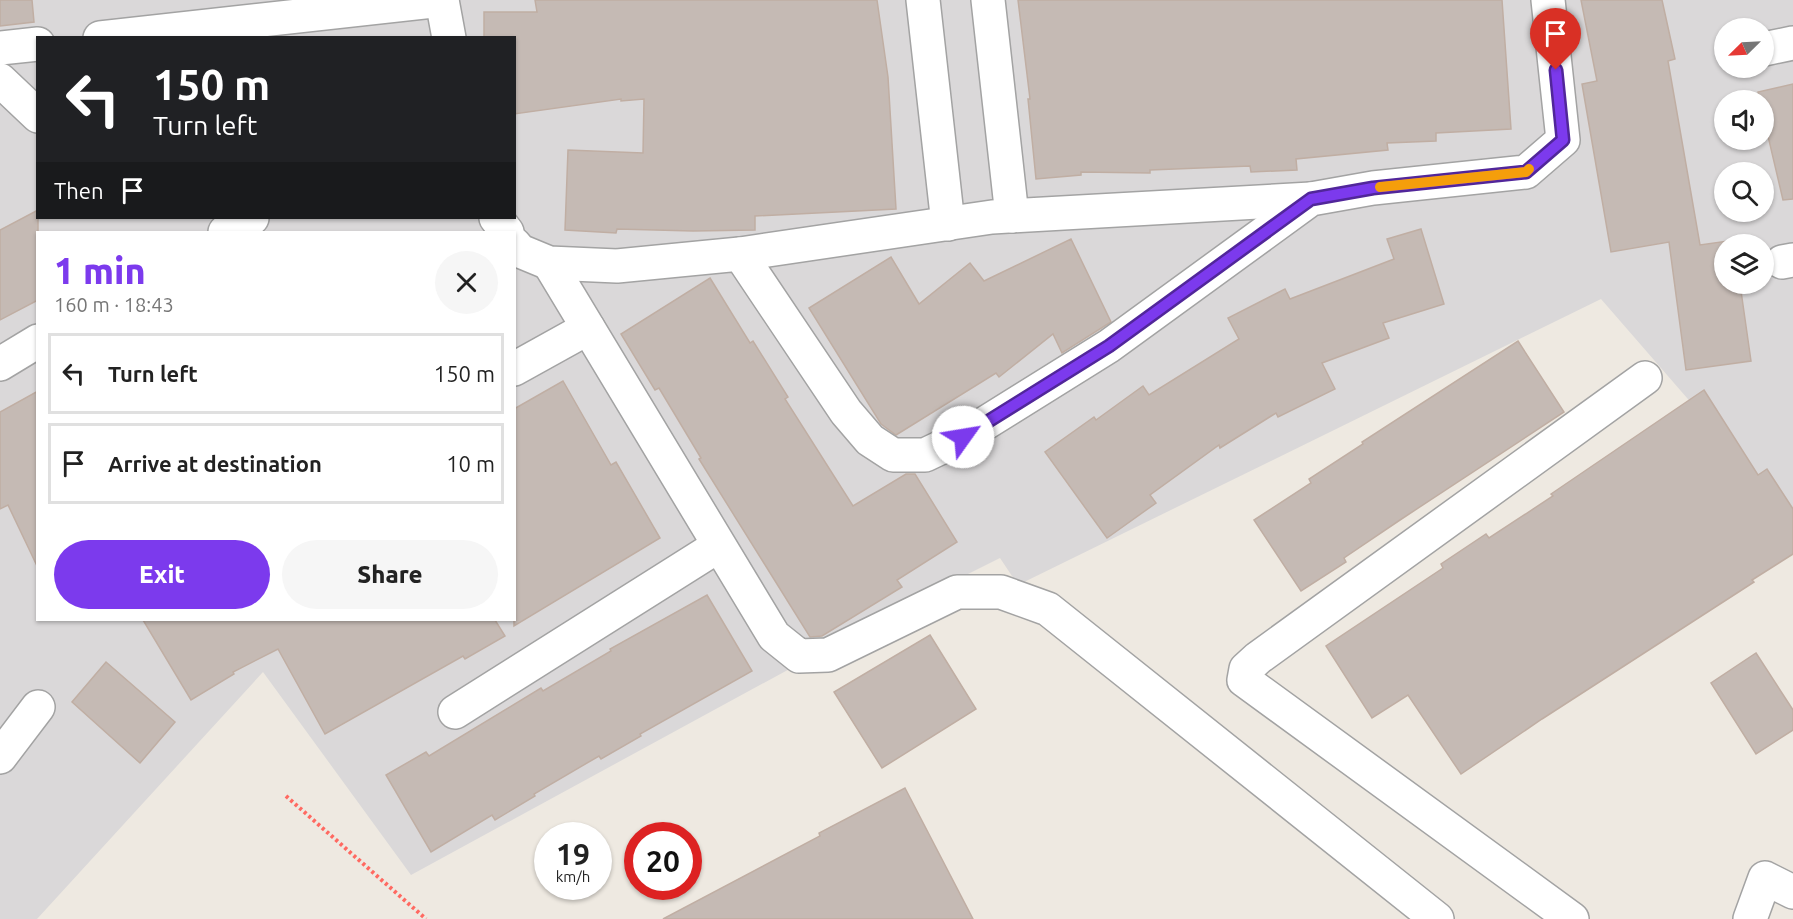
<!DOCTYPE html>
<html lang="en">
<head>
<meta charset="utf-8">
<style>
  :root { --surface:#fff; --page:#f6f6f6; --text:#222; --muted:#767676; --line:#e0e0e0; --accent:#7c3aed }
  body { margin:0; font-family:Ubuntu,sans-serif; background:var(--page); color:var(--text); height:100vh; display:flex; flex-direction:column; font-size:22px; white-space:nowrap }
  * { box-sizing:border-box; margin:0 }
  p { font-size:20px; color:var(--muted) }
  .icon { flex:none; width:33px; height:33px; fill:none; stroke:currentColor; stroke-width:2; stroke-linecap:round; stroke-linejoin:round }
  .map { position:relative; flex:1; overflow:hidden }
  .details { position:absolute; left:36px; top:231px; width:480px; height:390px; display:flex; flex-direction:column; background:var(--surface); border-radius:0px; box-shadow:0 2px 4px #0004 }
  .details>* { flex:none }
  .guide { position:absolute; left:36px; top:36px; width:480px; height:183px; border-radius:0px; box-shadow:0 2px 4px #0004; background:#202124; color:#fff; overflow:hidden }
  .needle { width:39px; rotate:246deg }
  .controls { position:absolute; left:1714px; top:18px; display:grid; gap:12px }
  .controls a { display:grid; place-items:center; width:60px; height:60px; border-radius:50%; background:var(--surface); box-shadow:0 2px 4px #0004; font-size:30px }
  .speed { position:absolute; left:534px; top:822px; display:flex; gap:12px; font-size:30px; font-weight:700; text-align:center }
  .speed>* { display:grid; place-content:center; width:78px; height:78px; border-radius:50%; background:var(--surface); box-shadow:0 2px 4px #0004; line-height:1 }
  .speed small { font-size:15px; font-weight:400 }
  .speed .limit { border:9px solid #d22; background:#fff; color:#111 }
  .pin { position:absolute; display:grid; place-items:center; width:51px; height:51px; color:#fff; margin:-62px -26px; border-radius:50% 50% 50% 0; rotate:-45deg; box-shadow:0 0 6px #0007 }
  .pin .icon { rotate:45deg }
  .me { position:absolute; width:66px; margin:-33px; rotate:58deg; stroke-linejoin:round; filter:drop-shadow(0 0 4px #0008) }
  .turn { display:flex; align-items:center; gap:21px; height:126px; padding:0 18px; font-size:27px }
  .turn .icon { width:78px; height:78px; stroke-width:2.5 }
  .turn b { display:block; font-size:42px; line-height:51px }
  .then { display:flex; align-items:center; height:57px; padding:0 18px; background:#0003; gap:12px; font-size:22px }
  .round { display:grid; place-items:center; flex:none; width:63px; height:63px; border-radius:32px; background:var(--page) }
  .head { display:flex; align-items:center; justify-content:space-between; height:102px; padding:0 18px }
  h1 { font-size:36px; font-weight:800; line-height:45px; color:var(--accent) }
  .action { display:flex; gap:12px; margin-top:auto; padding:12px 18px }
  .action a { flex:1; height:69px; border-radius:36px; background:var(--accent); color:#fff; font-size:24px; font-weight:800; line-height:69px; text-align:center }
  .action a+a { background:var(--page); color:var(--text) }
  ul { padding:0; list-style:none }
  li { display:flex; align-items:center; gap:18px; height:81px; margin:0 12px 9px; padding:0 6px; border:3px solid var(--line); border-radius:0px }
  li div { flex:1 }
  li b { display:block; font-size:22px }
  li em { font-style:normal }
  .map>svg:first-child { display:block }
  .residential { fill:#dad8d9; fill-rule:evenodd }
  .building { fill:#c5bab4; stroke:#c0aea3; stroke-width:1.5 }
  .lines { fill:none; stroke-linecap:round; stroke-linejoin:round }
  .minor-casing { stroke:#a3a3a3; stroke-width:36 }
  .path { stroke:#ff6961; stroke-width:4; stroke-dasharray:3 3; stroke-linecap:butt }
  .minor { stroke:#fff; stroke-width:33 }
  .route-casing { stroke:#51269a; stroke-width:15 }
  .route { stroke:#7c3aed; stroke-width:10 }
  .slow { stroke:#f59e0b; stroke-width:10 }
</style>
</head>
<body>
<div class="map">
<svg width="1793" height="919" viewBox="0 0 1793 919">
  <rect width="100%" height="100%" fill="#eee9e1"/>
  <path class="residential" d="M0 0H1793V520L1601 299 1018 585 1000 558 918 599 411 875 263 672 37 919H0ZM1725 28H1764V68H1725ZM38 38H514V218H38ZM1725 100H1764V140H1725ZM1725 172H1764V212H1725ZM38 232H514V620H38ZM1725 244H1764V284H1725Z"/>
  <g class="building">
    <polygon points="0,0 32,0 34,22 0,26"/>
    <polygon points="535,0 877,0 888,77 896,209 755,216 755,230 693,231 617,229 616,233 565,230 568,150 643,153 644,99 621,101 621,99 514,114 514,38 484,38 484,12 537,12"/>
    <polygon points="1018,0 1502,0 1511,129 1436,133 1436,141 1387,143 1388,150 1296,159 1297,170 1251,172 1250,166 1150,170 1150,173 1081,172 1081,175 1036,179 1028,99 1030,99"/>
    <polygon points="1581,0 1662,0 1675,59 1668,61 1700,245 1735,240 1735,244 1725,244 1725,284 1740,284 1751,361 1686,370 1669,242 1611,252 1582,84 1597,81"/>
    <polygon points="1793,84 1793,199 1783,200 1764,119 1764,100 1760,100 1758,92"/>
    <polygon points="38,210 38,300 0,320 0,230"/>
    <polygon points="1421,229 1444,304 1383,323 1389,338 1322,363 1335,389 1278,417 1276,413 1220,448 1219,445 1150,495 1156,503 1107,538 1045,452 1094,417 1096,420 1143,386 1149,395 1239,339 1228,318 1285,289 1290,299 1394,259 1387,239"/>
    <polygon points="1071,239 1111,322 1062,353 1053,334 999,377 996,373 896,435 881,424 809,308 891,257 919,304 970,263 984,281"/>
    <polygon points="710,278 750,343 753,341 788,397 785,399 853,506 906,474 915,474 957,542 897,580 902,587 822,636 810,637 699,459 701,458 659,388 655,390 621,334"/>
    <polygon points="1518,341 1564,412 1400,520 1344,558 1346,562 1301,591 1254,520 1311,483 1309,479 1363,444 1362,442"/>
    <polygon points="563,381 611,465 616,462 660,538 514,626 514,409"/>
    <polygon points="1704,390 1758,475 1767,469 1793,509 1793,554 1752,580 1754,582 1542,719 1461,774 1408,695 1372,718 1326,646 1443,568 1441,564 1486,534 1489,538 1553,496 1551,494"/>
    <polygon points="38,391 38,568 8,505 0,509 0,412"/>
    <polygon points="707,595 752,671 640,734 641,736 601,759 599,756 534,794 535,796 495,820 492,815 431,852 386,775 426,752 429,756 541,688 543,691 611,651 610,649"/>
    <polygon points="143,620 495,620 505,636 465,659 463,656 325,734 278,649 233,672 234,674 191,700"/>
    <polygon points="930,635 976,709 882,768 834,692"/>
    <polygon points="1756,653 1793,710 1793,730 1756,754 1711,683"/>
    <polygon points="106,662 175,722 140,763 72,702"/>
    <polygon points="905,788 973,919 663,919 820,836 819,833"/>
  </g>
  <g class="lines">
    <g class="minor-casing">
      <g id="minor">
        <polyline points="442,0 449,38"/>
        <polyline points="923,0 948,224"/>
        <polyline points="988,0 1012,216"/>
        <polyline points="100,38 442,0"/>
        <polyline points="0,48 38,44"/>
        <polyline points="1764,49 1793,43"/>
        <polyline points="0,80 38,116"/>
        <polyline points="496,218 507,232"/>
        <polyline points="225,232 252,218"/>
        <polyline points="514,244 520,251 549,263 617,266 740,254 846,412 870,440 893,455 925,455 963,437 1109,346 1311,199 1373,188 1526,172 1563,140 1548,0"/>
        <polyline points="740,254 992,217 1311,199"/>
        <polyline points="1782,262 1793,260"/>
        <polyline points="549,263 774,636 799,656 828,655 957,592 1001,592 1048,609 1437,919"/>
        <polyline points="0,364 38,341"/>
        <polyline points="514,369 588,328"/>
        <polyline points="455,712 718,546"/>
        <polyline points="0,757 38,707"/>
        <polyline points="1572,919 1244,680 1246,669 1258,658 1645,378"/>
        <polyline points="1750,919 1765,878 1793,892"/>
      </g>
    </g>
    <polyline class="path" points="286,796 426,919"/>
    <use href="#minor" class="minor"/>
  </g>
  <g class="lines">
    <g class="route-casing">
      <polyline id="route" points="963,437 1109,346 1311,199 1373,188 1526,172 1563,140 1556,70"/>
    </g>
    <use href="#route" class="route"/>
    <polyline class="slow" points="1380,187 1526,172 1529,169"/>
  </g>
</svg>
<div class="controls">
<a><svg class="needle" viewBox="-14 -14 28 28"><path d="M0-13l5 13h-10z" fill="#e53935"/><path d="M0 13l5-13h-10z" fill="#767676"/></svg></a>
<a><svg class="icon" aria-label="sound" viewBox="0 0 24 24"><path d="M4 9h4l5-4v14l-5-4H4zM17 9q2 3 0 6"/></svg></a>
<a><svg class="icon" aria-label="search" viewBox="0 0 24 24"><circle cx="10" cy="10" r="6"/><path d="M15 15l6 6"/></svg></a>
<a><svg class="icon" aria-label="layers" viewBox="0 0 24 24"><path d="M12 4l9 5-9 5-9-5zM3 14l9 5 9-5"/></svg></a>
</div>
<div class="speed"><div>19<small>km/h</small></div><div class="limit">20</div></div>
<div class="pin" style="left:1556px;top:70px;background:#d93025"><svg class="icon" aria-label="arrive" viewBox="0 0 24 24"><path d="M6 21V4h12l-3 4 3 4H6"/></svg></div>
<svg class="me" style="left:963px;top:437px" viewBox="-20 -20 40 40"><circle r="19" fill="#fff"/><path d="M0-13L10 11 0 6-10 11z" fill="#7c3aed"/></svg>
<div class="guide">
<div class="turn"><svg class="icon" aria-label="left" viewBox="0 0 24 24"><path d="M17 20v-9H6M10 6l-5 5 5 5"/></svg><div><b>150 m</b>Turn left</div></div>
<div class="then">Then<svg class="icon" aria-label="arrive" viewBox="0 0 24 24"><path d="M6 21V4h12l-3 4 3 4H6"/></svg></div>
</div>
<section class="details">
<div class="head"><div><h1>1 min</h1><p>160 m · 18:43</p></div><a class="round"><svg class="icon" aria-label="close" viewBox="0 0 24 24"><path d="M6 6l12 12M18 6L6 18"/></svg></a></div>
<ul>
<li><svg class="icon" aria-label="left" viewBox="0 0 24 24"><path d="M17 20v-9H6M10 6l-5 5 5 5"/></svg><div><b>Turn left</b></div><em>150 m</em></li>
<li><svg class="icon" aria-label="arrive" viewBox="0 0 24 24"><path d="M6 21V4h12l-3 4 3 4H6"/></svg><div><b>Arrive at destination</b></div><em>10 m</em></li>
</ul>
<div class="action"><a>Exit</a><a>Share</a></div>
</section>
</div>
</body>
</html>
